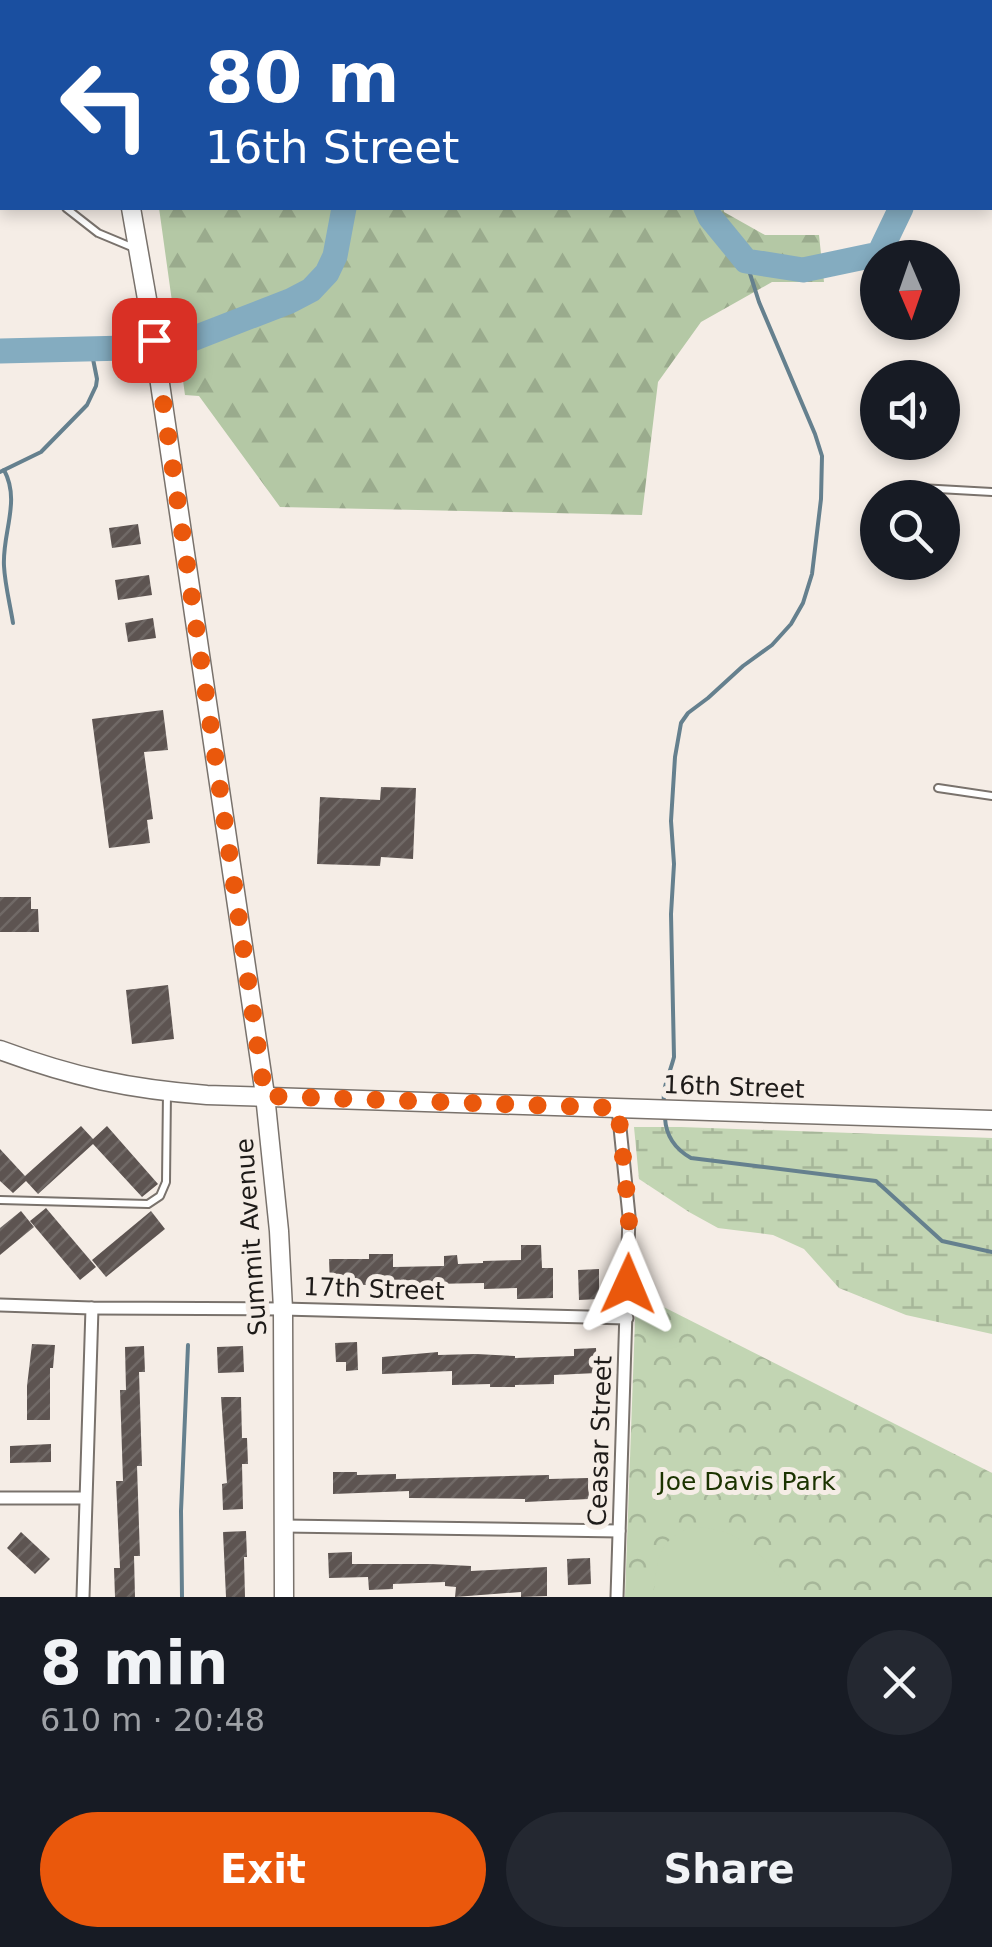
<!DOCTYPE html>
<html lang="en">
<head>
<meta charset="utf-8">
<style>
  :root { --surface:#171b24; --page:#242831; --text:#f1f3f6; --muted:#9ea1a6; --accent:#ea580c }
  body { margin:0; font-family:"DejaVu Sans",sans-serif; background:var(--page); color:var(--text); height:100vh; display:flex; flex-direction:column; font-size:38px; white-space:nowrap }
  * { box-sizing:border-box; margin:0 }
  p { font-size:32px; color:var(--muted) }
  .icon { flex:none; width:55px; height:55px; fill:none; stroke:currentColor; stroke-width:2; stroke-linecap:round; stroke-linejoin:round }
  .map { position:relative; height:1597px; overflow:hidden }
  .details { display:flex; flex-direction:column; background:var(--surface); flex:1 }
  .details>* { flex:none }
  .banner { position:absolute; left:0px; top:0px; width:992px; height:210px; box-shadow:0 5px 15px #0003; background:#1a4fa0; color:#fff; overflow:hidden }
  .needle { width:65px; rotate:178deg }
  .tools { position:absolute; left:860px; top:240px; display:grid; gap:20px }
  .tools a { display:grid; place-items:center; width:100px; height:100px; border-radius:50%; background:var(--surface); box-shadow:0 5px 15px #0003; font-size:50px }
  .pin { position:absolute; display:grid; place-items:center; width:85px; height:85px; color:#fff; margin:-42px; border-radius:20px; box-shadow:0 5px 15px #0006 }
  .me { position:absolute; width:110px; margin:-55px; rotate:1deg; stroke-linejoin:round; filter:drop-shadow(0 0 8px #0008) }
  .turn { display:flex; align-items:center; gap:35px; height:210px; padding:0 40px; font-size:45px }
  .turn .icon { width:130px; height:130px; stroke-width:2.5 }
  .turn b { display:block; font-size:70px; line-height:85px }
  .round { display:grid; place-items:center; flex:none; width:105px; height:105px; border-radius:52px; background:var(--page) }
  .head { display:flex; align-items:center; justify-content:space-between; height:170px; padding:0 40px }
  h1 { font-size:60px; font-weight:700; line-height:75px }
  .primary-button { display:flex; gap:20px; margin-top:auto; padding:20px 40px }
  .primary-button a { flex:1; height:115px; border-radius:60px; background:var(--accent); color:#fff; font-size:40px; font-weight:700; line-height:115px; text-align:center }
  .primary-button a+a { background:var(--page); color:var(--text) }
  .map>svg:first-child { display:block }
  .forest { fill:url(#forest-firs) }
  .wetland { fill:url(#wetland-marsh) }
  .park { fill:url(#park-crowns) }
  .pitch { fill:#c2d5b3 }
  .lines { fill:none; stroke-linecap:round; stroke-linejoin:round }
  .stream { stroke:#65808e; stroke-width:4 }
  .river { stroke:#84acc0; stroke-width:25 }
  .building { fill:url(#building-hatch) }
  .lane-casing { stroke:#79726c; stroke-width:10 }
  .street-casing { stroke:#79726c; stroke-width:15 }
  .secondary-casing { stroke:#79726c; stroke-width:21 }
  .lane { stroke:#fff; stroke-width:6 }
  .street { stroke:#fff; stroke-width:11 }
  .secondary { stroke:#fff; stroke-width:18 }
  .route { stroke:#ea580c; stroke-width:18; stroke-dasharray:0 32.4 }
  .labels { text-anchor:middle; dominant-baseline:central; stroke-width:10; stroke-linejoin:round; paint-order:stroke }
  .street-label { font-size:25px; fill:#1e1b19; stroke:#f5ede6 }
  .park-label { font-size:25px; fill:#1b3300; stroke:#f5ede6 }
</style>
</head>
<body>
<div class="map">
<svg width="992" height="1597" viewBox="0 0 992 1597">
  <defs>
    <pattern id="forest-firs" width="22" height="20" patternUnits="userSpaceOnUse" patternTransform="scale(2.5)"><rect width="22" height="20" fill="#b4c8a5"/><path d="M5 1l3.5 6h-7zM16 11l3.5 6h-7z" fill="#9aab8d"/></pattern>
    <pattern id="wetland-marsh" width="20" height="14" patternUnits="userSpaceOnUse" patternTransform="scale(2.5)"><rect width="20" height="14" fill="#c2d5b3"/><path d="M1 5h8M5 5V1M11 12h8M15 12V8" fill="none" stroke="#a6b699"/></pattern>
    <pattern id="park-crowns" width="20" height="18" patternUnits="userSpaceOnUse" patternTransform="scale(2.5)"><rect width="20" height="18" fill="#c2d5b3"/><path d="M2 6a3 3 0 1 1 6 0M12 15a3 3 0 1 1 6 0" fill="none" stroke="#a6b699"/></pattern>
    <pattern id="building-hatch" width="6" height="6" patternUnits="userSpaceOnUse" patternTransform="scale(2.5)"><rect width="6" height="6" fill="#5d5451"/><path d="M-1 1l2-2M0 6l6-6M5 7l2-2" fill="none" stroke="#706966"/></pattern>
  </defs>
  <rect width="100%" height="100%" fill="#f5ede6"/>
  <polygon class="forest" points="159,208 723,208 724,212 765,235 819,235 824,282 772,282 701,322 658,382 642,515 280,507 199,396 185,395"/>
  <polygon class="wetland" points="634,1127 681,1127 992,1138 992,1334 906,1315 839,1288 804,1249 773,1235 718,1228 689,1212 639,1179"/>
  <polygon class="park" points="636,1293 992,1473 992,1597 625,1597"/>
  <path class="pitch" d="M692 1527C743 1526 766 1561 796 1597H653C658 1563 655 1540 692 1527Z"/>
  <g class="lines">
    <g class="stream">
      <path d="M4 470C21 501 2 533 4 566 5 585 10 604 13 623"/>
      <polyline points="0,472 41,452 87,405 96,386 97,379 91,349"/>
      <path d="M664 1103C662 1088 670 1073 674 1057L671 914 674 864 671 821 675 757 681 723 688 713 708 698 743 666 772 645 791 624 803 603 812 574 821 499 822 456 815 434 759 302 746 261"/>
      <path d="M665 1118C666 1136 675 1149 691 1158L876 1181 942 1241 992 1252"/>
      <polyline points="182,1597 181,1511 188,1345"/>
    </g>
    <g class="river">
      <polyline points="990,7 992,4"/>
      <polyline points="706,208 710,217 746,261 803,270 879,254 901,208"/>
      <polyline points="0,351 127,348 187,341 290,301 311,290 327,273 335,256 344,208"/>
    </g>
  </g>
  <g class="building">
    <polygon points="138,524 141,544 112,548 109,528"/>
    <polygon points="149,575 152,595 118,600 115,580"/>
    <polygon points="153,618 156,638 128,642 125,623"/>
    <polygon points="163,710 168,750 144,752 153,819 147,820 150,843 109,848 92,719"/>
    <polygon points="381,787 416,788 413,859 381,857 380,866 317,864 320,797 380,800"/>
    <polygon points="0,897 31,897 31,909 38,909 39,932 0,932"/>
    <polygon points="168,985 174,1039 132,1044 126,990"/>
    <polygon points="81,1126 93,1139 107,1126 158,1184 142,1197 93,1144 38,1194 26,1181 13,1193 0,1181 0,1149 25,1176"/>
    <polygon points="46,1208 96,1267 80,1280 30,1221"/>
    <polygon points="21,1211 34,1227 0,1255 0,1228"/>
    <polygon points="151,1211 165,1229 106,1277 92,1260"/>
    <polygon points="521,1245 541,1245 542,1268 553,1268 553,1298 517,1299 517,1288 484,1289 484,1283 431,1284 431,1290 407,1291 407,1285 330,1285 329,1259 369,1259 369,1254 393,1254 393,1267 444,1266 444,1256 457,1255 458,1264 483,1263 483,1261 521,1260"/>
    <polygon points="599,1269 599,1299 579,1300 578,1270"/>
    <polygon points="357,1342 358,1370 346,1371 346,1362 336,1362 335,1343"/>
    <polygon points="32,1344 55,1345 53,1368 50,1368 50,1420 27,1420 27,1386"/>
    <polygon points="144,1346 145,1372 139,1372 142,1466 137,1466 140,1556 134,1556 135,1597 115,1597 114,1568 120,1568 116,1481 123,1481 120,1390 126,1390 125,1347"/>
    <polygon points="243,1346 244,1372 218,1373 217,1347"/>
    <polygon points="596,1348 597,1373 554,1375 554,1384 515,1385 515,1387 490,1387 490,1384 452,1385 452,1371 382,1374 382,1357 438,1352 438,1355 476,1354 515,1356 515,1358 574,1356 574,1349"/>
    <polygon points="221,1397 241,1397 242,1438 247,1438 248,1464 242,1464 243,1509 223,1510 222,1484 227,1483"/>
    <polygon points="51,1444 51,1462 10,1463 10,1446"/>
    <polygon points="333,1472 357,1472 357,1475 396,1474 396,1479 549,1475 549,1479 588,1478 589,1499 525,1502 525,1499 409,1498 409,1491 333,1494"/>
    <polygon points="246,1531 247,1557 244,1557 245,1597 226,1597 223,1532"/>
    <polygon points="21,1532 50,1559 35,1574 7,1548"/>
    <polygon points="352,1552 352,1564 431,1564 471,1566 471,1571 547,1567 547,1596 521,1597 521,1592 455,1597 456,1587 445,1586 445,1582 393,1584 393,1589 369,1590 368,1577 329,1578 328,1553"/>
    <polygon points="590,1558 591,1584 568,1585 567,1559"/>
  </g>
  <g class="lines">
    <g class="lane-casing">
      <g id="lane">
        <polyline points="24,0 25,2"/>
        <polyline points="577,0 579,2"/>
        <polyline points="811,2 813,0"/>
        <polyline points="66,208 98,233 134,248"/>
        <polyline points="902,487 992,492"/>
        <polyline points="938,788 992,796"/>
        <polyline points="0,1200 148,1204 160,1196 166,1182 167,1092"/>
      </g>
    </g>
    <g class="street-casing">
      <g id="street">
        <polyline points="0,1305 92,1308 283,1309 627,1318"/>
        <polyline points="0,1498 85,1498"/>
        <polyline points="284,1526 619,1531"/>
        <polyline points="83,1597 92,1308"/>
        <polyline points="617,1597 629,1216 618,1108"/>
      </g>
    </g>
    <g class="secondary-casing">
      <g id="secondary">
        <polyline points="85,0 85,2"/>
        <polyline points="112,0 113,2"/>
        <polyline points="131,208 150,316 265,1095 279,1231 283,1309 284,1597"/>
        <path d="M0 1050C73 1077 129 1089 207 1095L992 1120"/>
      </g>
    </g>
    <use href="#lane" class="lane"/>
    <use href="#street" class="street"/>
    <use href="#secondary" class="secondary"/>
  </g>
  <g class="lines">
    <polyline class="route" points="154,340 265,1096 618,1108 629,1216 628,1284"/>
  </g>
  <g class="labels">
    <g class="street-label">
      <text transform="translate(734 1087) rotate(2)">16th Street</text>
      <text transform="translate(251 1237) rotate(-94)">Summit Avenue</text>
      <text transform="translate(374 1289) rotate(2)">17th Street</text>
      <text transform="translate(600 1441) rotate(-88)">Ceasar Street</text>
    </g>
    <g class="park-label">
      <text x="747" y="1481">Joe Davis Park</text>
    </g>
  </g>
</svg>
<div class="tools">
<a><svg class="needle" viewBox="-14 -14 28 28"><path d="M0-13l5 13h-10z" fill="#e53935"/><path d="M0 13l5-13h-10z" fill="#9ea1a6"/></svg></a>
<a><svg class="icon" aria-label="sound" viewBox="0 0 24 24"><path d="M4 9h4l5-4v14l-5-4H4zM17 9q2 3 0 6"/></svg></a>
<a><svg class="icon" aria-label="search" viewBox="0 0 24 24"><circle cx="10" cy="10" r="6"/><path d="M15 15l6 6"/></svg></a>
</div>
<div class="pin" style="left:154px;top:340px;background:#d93025"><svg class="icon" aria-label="arrive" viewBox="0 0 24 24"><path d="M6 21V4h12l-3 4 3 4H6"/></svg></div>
<svg class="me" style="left:628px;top:1284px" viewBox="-20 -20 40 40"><path d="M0-17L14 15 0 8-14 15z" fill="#ea580c" stroke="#fff" stroke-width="4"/></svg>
<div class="banner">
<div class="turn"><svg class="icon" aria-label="left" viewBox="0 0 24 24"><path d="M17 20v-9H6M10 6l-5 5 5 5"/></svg><div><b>80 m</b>16th Street</div></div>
</div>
</div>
<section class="details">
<div class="head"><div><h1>8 min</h1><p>610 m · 20:48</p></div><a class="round"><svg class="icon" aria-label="close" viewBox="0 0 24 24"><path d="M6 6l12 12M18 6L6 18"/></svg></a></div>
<div class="primary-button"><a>Exit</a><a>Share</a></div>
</section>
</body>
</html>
